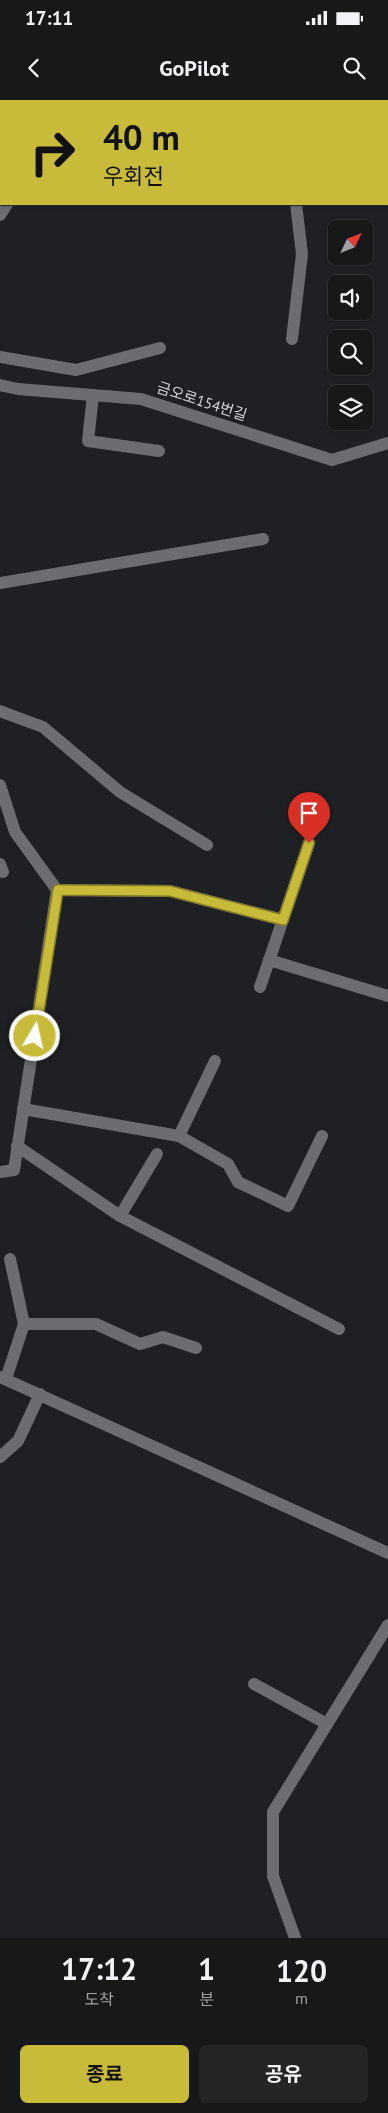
<!DOCTYPE html>
<html lang="ko">
<head>
<meta charset="utf-8">
<style>
  :root { --surface:#16181a; --page:#232527; --text:#f1f3f6; --muted:#9ea0a2; --line:#353739; --accent:#c9bb3a }
  body { margin:0; font-family:"PT Sans","Noto Sans KR",sans-serif; background:var(--page); color:var(--text); height:100vh; display:flex; flex-direction:column; font-size:19px; white-space:nowrap }
  * { box-sizing:border-box; margin:0 }
  p { font-size:16px; color:var(--muted) }
  .icon { flex:none; width:28px; height:28px; fill:none; stroke:currentColor; stroke-width:2; stroke-linecap:round; stroke-linejoin:round }
  .map { position:relative; height:1838px; overflow:hidden }
  .panel { display:flex; flex-direction:column; background:var(--surface); flex:1 }
  .panel>* { flex:none }
  .top-card { position:absolute; left:0px; top:0px; width:389px; height:105px; box-shadow:0 1px 4px #0004,0 0 0 1px var(--line); background:#c9bb3a; color:#111; overflow:hidden }
  .needle { width:32px; rotate:47deg }
  .fabs { position:absolute; left:328px; top:120px; display:grid; gap:10px }
  .fabs a { display:grid; place-items:center; width:45px; height:45px; border-radius:8px; background:var(--surface); box-shadow:0 1px 4px #0004,0 0 0 1px var(--line); font-size:25px }
  .pin { position:absolute; display:grid; place-items:center; width:42px; height:42px; color:#fff; margin:-51px -21px; border-radius:50% 50% 50% 0; rotate:-45deg; box-shadow:0 0 5px #0007 }
  .pin .icon { rotate:45deg }
  .me { position:absolute; width:55px; margin:-28px; rotate:9deg; stroke-linejoin:round; filter:drop-shadow(0 0 4px #0008) }
  .turn { display:flex; align-items:center; gap:18px; height:105px; padding:0 20px; font-size:22px }
  .turn .icon { width:65px; height:65px; stroke-width:2.5 }
  .turn b { display:block; font-size:35px; line-height:42px }
  .eta { display:flex; justify-content:space-evenly; align-items:center; height:85px; text-align:center }
  .eta b { font-size:30px; font-weight:700; line-height:35px }
  .primary-button { display:flex; gap:10px; margin-top:auto; padding:10px 20px }
  .primary-button a { flex:1; height:58px; border-radius:8px; background:var(--accent); color:#111; font-size:20px; font-weight:700; line-height:58px; text-align:center }
  .primary-button a+a { background:var(--page); color:var(--text) }
  .status { display:flex; justify-content:space-between; align-items:center; height:35px; padding:0 25px; background:var(--surface); direction:ltr }
  .status svg { height:14px; fill:currentColor }
  header { display:flex; justify-content:space-between; align-items:center; height:65px; padding:0 20px; background:var(--surface); font-size:22px; font-weight:700 }
  .map>svg:first-child { display:block }
  .lines { fill:none; stroke-linecap:round; stroke-linejoin:round }
  .service { stroke:#6b6d70; stroke-width:12 }
  .minor { stroke:#6b6d70; stroke-width:12 }
  .tertiary { stroke:#6b6d70; stroke-width:12 }
  .route-casing { stroke:#837a26; stroke-width:12 }
  .route { stroke:#c9bb3a; stroke-width:9 }
  .labels { text-anchor:middle; dominant-baseline:central; stroke-width:5; stroke-linejoin:round; paint-order:stroke }
  .street-label { font-size:15px; fill:#d1d3d4; stroke:#1e2023 }
</style>
</head>
<body>
<div class="status"><b>17:11</b><svg viewBox="0 0 49 12"><path d="M0 12V9h3v3zM5 12V6h3v6zM10 12V3h3v9zM15 12V0h3v12zM26 1h20v11H26zM47 4h2v5h-2z"/></svg></div>
<header><svg class="icon" aria-label="back" viewBox="0 0 24 24"><path d="M15 5l-7 7 7 7"/></svg>GoPilot<svg class="icon" aria-label="search" viewBox="0 0 24 24"><circle cx="10" cy="10" r="6"/><path d="M15 15l6 6"/></svg></header>
<div class="map">
<svg width="388" height="1838" viewBox="0 0 388 1838">
  <rect width="100%" height="100%" fill="#1e2023"/>
  <g class="lines">
    <g class="service">
      <polyline points="283,0 283,1"/>
      <polyline points="380,1 380,0"/>
      <polyline points="292,239 302,154 296,104"/>
      <polyline points="0,257 76,270 160,248"/>
      <polyline points="93,295 88,341 159,351"/>
      <polyline points="0,483 263,439"/>
      <polyline points="0,611 43,627 120,692 207,745"/>
      <polyline points="0,764 3,772"/>
      <polyline points="57,790 170,791 283,820"/>
      <polyline points="269,860 388,896"/>
      <polyline points="260,887 309,743"/>
      <polyline points="23,1009 179,1036 215,961"/>
      <polyline points="179,1036 228,1064 238,1082 288,1106 322,1036"/>
      <polyline points="17,1046 120,1116 157,1054"/>
      <polyline points="0,1072 14,1070"/>
      <polyline points="120,1116 339,1229"/>
      <polyline points="24,1224 96,1224 140,1244 163,1237 196,1248"/>
      <polyline points="6,1279 24,1224 10,1159"/>
      <polyline points="0,1357 18,1341 40,1294"/>
      <polyline points="254,1584 327,1624"/>
    </g>
    <g class="minor">
      <polyline points="0,285 18,289 141,299 332,360 388,343"/>
      <polyline points="0,685 15,732 57,790 14,1070"/>
      <polyline points="0,1277 388,1453"/>
      <polyline points="295,1838 273,1776 273,1712 388,1525"/>
    </g>
    <g class="tertiary">
      <polyline points="71,1 72,0"/>
      <polyline points="0,115 7,104"/>
    </g>
  </g>
  <g class="lines">
    <g class="route-casing">
      <polyline id="route" points="35,936 58,790 170,791 283,820 309,743"/>
    </g>
    <use href="#route" class="route"/>
  </g>
  <g class="labels">
    <g class="street-label">
      <text transform="translate(202 301) rotate(18)">금오로154번길</text>
    </g>
  </g>
</svg>
<div class="fabs">
<a><svg class="needle" viewBox="-14 -14 28 28"><path d="M0-13l5 13h-10z" fill="#e53935"/><path d="M0 13l5-13h-10z" fill="#9ea0a2"/></svg></a>
<a><svg class="icon" aria-label="sound" viewBox="0 0 24 24"><path d="M4 9h4l5-4v14l-5-4H4zM17 9q2 3 0 6"/></svg></a>
<a><svg class="icon" aria-label="search" viewBox="0 0 24 24"><circle cx="10" cy="10" r="6"/><path d="M15 15l6 6"/></svg></a>
<a><svg class="icon" aria-label="layers" viewBox="0 0 24 24"><path d="M12 4l9 5-9 5-9-5zM3 14l9 5 9-5"/></svg></a>
</div>
<div class="pin" style="left:309px;top:743px;background:#d93025"><svg class="icon" aria-label="arrive" viewBox="0 0 24 24"><path d="M6 21V4h12l-3 4 3 4H6"/></svg></div>
<svg class="me" style="left:35px;top:936px" viewBox="-20 -20 40 40"><circle r="17" fill="#c9bb3a" stroke="#fff" stroke-width="3"/><path d="M0-11L8 9 0 5-8 9z" fill="#fff"/></svg>
<div class="top-card">
<div class="turn"><svg class="icon" aria-label="right" viewBox="0 0 24 24"><path d="M7 20v-9h11M14 6l5 5-5 5"/></svg><div><b>40 m</b>우회전</div></div>
</div>
</div>
<section class="panel">
<div class="eta">
<div><b>17:12</b><p>도착</p></div>
<div><b>1</b><p>분</p></div>
<div><b>120</b><p>m</p></div>
</div>
<div class="primary-button"><a>종료</a><a>공유</a></div>
</section>
</body>
</html>
